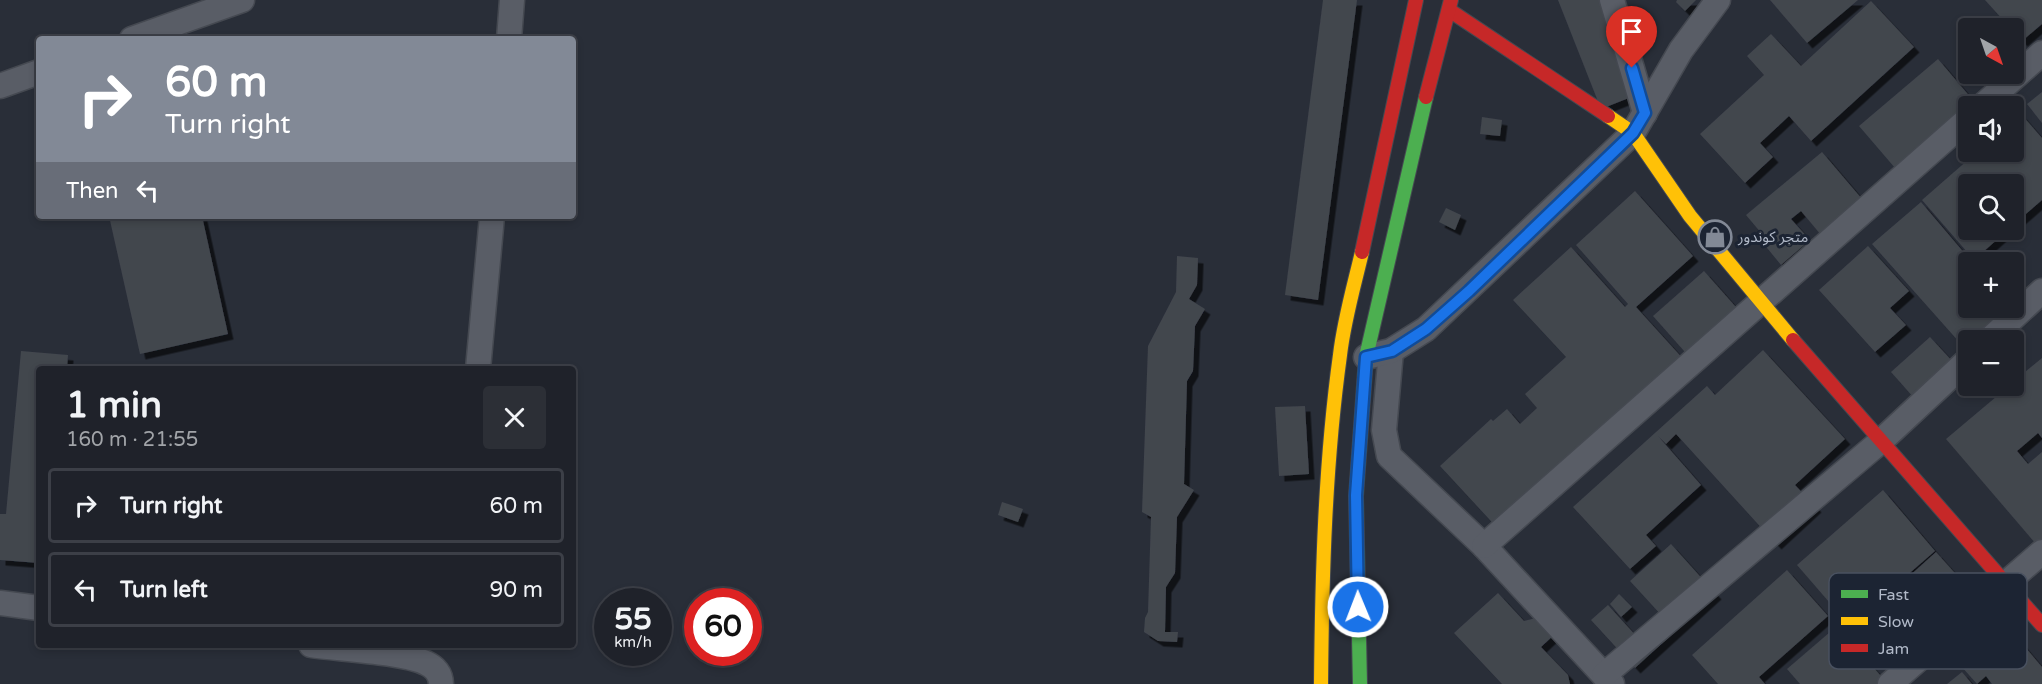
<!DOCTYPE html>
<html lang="en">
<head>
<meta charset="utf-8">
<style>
  :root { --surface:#1f222a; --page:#2c2f36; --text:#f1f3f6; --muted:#a1a4a8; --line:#3c3f47 }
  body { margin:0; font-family:"Varela Round","Noto Sans Arabic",sans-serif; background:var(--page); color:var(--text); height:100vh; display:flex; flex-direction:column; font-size:22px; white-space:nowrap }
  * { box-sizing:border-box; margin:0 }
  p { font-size:20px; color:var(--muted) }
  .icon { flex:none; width:33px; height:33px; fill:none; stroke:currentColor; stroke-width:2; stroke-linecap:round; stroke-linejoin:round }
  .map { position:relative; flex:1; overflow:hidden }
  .sheet { position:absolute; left:36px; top:366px; width:540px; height:282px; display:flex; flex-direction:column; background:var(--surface); border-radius:6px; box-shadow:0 3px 9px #0003,0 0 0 2px var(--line) }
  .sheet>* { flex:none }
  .top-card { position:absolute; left:36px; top:36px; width:540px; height:183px; border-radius:6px; box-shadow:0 3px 9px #0003,0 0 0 2px var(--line); background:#828996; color:#fff; overflow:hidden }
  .needle { width:39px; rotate:140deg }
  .fabs { position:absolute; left:1958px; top:18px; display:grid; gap:12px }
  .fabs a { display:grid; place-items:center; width:66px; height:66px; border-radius:6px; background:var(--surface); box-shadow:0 3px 9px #0003,0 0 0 2px var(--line); font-size:30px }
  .speed { position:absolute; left:594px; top:588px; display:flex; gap:12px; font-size:30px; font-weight:700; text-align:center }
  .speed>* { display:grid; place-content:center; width:78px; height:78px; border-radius:50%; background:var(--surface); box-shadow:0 3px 9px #0003,0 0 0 2px var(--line); line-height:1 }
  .speed small { font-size:15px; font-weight:400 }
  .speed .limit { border:9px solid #d22; background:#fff; color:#111 }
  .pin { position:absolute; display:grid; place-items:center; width:51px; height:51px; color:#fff; margin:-62px -26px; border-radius:50% 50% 50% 0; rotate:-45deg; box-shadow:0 0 6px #0007 }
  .pin .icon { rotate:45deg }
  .me { position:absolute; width:66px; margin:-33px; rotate:359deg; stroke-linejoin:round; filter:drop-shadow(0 0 4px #0008) }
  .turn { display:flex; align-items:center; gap:21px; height:126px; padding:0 30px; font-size:27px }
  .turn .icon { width:78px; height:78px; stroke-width:2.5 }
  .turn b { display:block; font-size:42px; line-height:51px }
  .then { display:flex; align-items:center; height:57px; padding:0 30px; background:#0003; gap:12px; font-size:22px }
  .round { display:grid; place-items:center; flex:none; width:63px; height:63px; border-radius:6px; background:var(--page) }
  .overview { display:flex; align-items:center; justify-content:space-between; height:102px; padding:0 30px }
  h1 { font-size:36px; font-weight:700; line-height:45px }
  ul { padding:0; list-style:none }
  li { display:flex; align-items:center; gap:18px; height:75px; margin:0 12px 9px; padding:0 18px; border:3px solid var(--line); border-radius:6px }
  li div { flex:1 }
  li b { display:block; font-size:22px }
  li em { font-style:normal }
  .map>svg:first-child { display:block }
  .building { fill:#42464e; filter:url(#shadow) }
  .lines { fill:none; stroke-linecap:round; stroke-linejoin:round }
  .street-casing { stroke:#454951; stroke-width:27 }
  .fast-casing { stroke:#454951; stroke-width:16 }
  .slow-casing { stroke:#454951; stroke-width:16 }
  .jam-casing { stroke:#454951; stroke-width:16 }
  .street { stroke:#595d66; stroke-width:24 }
  .fast { stroke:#4caf50; stroke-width:14 }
  .slow { stroke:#ffc107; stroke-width:14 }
  .jam { stroke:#c62828; stroke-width:14 }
  .route-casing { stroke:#114b97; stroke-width:15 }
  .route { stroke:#1a73e8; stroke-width:10 }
  .labels { text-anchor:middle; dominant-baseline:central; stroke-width:6; stroke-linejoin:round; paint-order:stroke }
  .poi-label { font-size:15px; fill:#b2bac9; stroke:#1c2433; text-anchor:start }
  .key { fill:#1c2433; stroke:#495160; stroke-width:1.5 }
  .key-label { font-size:16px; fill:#b2bac9 }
</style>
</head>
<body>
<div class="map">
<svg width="2042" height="684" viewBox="0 0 2042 684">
  <defs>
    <filter id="shadow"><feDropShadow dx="5.5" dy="5.5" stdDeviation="0" flood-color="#0009"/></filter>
  </defs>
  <rect width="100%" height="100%" fill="#292e38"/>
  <g class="building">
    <polygon points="1323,0 1357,0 1318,300 1285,295"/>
    <polygon points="1558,0 1615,0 1649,90 1601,109"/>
    <polygon points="1677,0 1696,0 1685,11 1676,2"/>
    <polygon points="1770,0 1858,0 1807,43"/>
    <polygon points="1985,0 2042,0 2042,24 2022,41"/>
    <polygon points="1871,1 1914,47 1811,141 1789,116 1760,143 1773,157 1745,183 1700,134 1764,75 1747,56 1771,34 1801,66"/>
    <polygon points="1938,59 1978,106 1968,106 1968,119 1901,175 1859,126"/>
    <polygon points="2042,92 2042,123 2027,104"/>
    <polygon points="2021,114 2042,138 2042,200 2013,225 2013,184 1968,184 1968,230 2008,230 1974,260 1922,200 1977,152 2013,152 2013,120"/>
    <polygon points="1482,117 1502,120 1500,136 1480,134"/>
    <polygon points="1822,152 1868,206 1826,241 1801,211 1791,219 1810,240 1781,265 1763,243 1767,240 1746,215"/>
    <polygon points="1635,191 1693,256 1636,307 1686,362 1501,532 1440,466 1491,419 1493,421 1507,409 1520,424 1537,408 1525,394 1566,357 1513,300 1571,247 1625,307 1628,304 1576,245"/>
    <polygon points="1921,202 1972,262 1968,262 1968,308 2010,308 1997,340 1968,340 1968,352 1872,244"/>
    <polygon points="1446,208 1461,215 1455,230 1439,222"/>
    <polygon points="109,216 202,216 228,334 140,354"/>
    <polygon points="1868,246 1909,291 1890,308 1906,325 1875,352 1819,290"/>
    <polygon points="1177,256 1198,258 1197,285 1189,299 1205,309 1195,326 1193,371 1187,381 1184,484 1194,490 1177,517 1175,573 1166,587 1165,632 1178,632 1177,642 1158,641 1144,632 1145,618 1148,612 1151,517 1142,512 1148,346 1176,292"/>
    <polygon points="1704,271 1743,315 1692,360 1653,316"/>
    <polygon points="1930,337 1954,363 1914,398 1891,372"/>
    <polygon points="1763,350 1845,439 1795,485 1816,507 1776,544 1676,434 1666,444 1658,436 1701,485 1646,535 1656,546 1630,569 1573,507 1707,386 1715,395"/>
    <polygon points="21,351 68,355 67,369 39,369 39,563 0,560 0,514 6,514"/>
    <polygon points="2042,358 2042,438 2038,433 2017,451 2028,464 2042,452 2042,551 1946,439 2009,386 2013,386 2013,382"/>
    <polygon points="1305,406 1309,474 1279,476 1275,407"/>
    <polygon points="1883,490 1935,551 1889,591 1932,642 1893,676 1797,565"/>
    <polygon points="1002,502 1023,509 1018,522 998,515"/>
    <polygon points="1671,544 1716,594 1635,668 1591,620 1608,605 1638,638 1662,616 1630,581"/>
    <polygon points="1936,552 1988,610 1947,647 1895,589"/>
    <polygon points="1787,570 1828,616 1759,677 1765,684 1718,684 1692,655"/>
    <polygon points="1498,593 1524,621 1540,617 1556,633 1541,647 1568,675 1570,684 1502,684 1454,633"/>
    <polygon points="1619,594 1632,607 1621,617 1610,604"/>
    <polygon points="1837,626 1888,684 1800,684 1787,669"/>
    <polygon points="2008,627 2042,667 2042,684 1992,684 1986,676 1977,684 1961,666"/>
    <polygon points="1962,672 1972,684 1947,684"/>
  </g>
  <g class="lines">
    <g class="street-casing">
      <g id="street">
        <polyline points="1612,0 1645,113"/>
        <polyline points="132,39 242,0"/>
        <polyline points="509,39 512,0"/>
        <polyline points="0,86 39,72"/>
        <polyline points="1982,106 2042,53"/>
        <polyline points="1989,340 2042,291"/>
        <polyline points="1391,351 1384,430 1389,456 1484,546 1612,684"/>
        <polyline points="1366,357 1391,351 1426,329 1633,133 1681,50 1718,0"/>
        <polyline points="478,369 492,216"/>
        <polyline points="1484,546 1968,119"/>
        <polyline points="0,603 39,608"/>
        <path d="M311 645C339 649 403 652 426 663 435 667 441 674 441 684"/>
        <polyline points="1604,675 1881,441 1968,360"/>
        <polyline points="1890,684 2042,552"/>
      </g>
    </g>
    <g class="fast-casing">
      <polyline id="fast" points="1360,684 1356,496 1366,357 1426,97"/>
    </g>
    <g class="slow-casing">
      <g id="slow">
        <polyline points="1608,116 1633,133 1690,216 1793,340"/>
        <path d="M1321 684C1322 574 1325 464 1340 355 1344 320 1354 286 1362 252"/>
      </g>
    </g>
    <g class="jam-casing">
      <g id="jam">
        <polyline points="1449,10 1608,116"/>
        <polyline points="1426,97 1451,0"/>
        <polyline points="1362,252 1416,0"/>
        <polyline points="1793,340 2042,625"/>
      </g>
    </g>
    <use href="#street" class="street"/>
    <use href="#fast" class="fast"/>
    <use href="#slow" class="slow"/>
    <use href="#jam" class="jam"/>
  </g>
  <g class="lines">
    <g class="route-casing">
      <polyline id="route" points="1358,607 1356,495 1366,357 1392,351 1426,329 1469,291 1633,133 1645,113 1632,68"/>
    </g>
    <use href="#route" class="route"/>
  </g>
  <defs>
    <g id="shop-ring" transform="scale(1.725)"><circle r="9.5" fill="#1c2433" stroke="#828996" stroke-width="1.5"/><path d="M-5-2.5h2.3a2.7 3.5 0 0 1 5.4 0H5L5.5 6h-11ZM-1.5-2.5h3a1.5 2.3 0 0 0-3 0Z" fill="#828996"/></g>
  </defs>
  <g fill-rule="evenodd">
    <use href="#shop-ring" x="1715" y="237"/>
  </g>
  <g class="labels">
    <g class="poi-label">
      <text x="1738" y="237">متجر كوندور</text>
    </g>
  </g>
  <rect x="1829" y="573" width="198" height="96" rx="9" class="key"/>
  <rect x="1841" y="590" width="27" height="8" fill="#4caf50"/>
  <rect x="1841" y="617" width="27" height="8" fill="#ffc107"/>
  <rect x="1841" y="644" width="27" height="8" fill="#c62828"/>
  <g class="key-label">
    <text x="1878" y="600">Fast</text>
    <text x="1878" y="627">Slow</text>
    <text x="1878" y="654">Jam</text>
  </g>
</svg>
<div class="fabs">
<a><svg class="needle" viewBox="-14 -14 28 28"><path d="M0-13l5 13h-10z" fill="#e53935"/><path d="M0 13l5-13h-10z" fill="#a1a4a8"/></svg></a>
<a><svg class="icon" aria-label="sound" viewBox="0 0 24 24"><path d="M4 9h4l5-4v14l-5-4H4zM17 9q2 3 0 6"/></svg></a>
<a><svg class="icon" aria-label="search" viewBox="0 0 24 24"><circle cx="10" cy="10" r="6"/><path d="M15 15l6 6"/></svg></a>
<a>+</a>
<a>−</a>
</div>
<div class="speed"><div>55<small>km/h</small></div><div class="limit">60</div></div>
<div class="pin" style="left:1632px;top:68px;background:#d93025"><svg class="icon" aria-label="arrive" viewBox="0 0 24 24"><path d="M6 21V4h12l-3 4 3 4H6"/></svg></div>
<svg class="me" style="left:1358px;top:607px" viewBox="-20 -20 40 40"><circle r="17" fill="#1a73e8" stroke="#fff" stroke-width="3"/><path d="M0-11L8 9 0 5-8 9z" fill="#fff"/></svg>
<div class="top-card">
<div class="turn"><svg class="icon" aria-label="right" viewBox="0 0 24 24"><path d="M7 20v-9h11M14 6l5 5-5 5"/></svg><div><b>60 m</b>Turn right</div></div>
<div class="then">Then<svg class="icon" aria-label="left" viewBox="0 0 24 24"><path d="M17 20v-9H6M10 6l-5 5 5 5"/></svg></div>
</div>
<section class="sheet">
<div class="overview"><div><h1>1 min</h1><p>160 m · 21:55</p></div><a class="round"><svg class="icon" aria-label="close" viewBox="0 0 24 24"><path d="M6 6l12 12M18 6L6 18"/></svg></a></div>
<ul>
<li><svg class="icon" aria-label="right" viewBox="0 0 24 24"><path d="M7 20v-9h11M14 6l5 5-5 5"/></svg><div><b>Turn right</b></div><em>60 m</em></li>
<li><svg class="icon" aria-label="left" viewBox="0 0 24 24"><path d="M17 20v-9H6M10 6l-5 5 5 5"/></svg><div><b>Turn left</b></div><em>90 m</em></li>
</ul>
</section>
</div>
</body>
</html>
